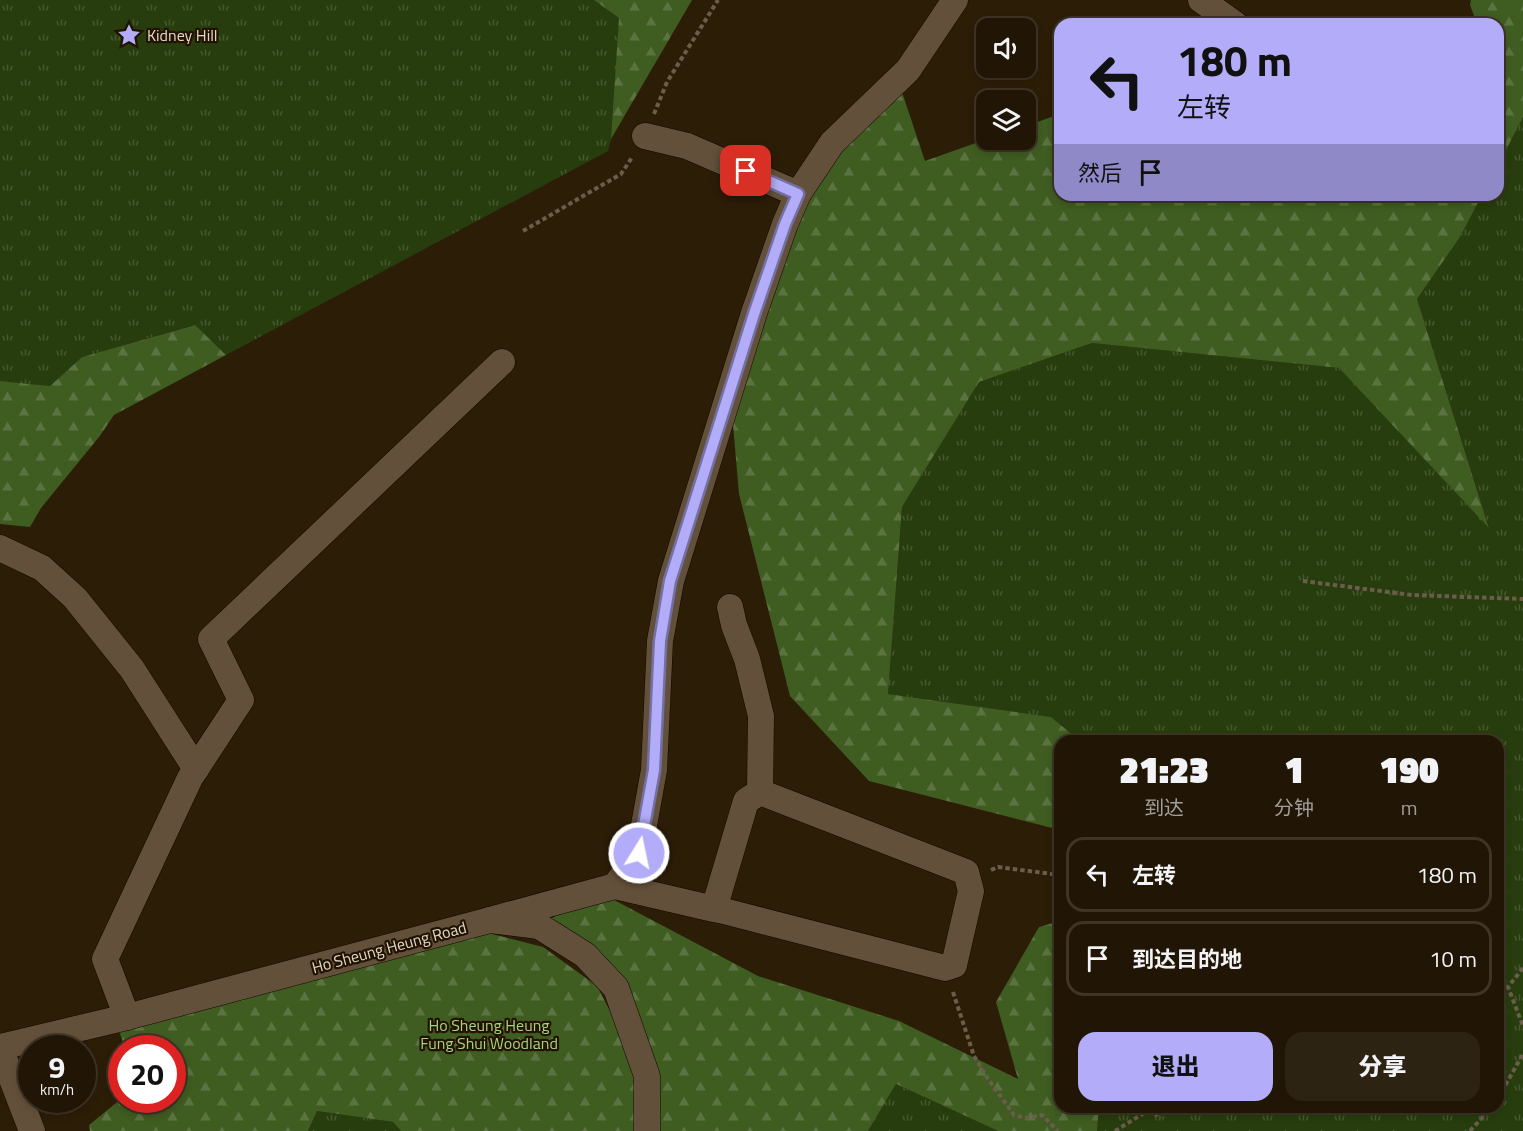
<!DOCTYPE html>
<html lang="zh">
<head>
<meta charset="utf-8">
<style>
  :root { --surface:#211605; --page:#2d2313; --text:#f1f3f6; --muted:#a29f9a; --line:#3e3527; --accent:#b3adf9 }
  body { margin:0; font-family:"Titillium Web","Noto Sans SC",sans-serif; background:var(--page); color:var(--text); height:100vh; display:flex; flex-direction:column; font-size:22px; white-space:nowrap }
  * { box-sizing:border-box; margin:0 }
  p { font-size:20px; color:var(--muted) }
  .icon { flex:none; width:33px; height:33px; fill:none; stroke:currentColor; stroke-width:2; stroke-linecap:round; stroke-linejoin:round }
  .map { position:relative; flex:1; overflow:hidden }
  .side { position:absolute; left:1054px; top:735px; width:450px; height:378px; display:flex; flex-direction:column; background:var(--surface); border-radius:18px; box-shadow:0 3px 9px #0003,0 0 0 2px var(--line) }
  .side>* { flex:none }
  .banner { position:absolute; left:1054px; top:18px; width:450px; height:183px; border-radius:18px; box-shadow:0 3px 9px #0003,0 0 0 2px var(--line); background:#b3adf9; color:#111; overflow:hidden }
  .fabs { position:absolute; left:976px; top:18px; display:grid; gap:12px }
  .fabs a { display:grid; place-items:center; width:60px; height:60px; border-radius:12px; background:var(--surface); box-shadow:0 3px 9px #0003,0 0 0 2px var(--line); font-size:30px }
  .speed { position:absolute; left:18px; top:1035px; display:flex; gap:12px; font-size:30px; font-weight:700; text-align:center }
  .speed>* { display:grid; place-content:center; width:78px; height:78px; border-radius:50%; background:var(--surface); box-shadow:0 3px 9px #0003,0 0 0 2px var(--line); line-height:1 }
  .speed small { font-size:15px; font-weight:400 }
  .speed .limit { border:9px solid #d22; background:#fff; color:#111 }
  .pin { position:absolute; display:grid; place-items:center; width:51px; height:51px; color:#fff; margin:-26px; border-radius:12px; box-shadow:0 3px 9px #0006 }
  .me { position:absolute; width:66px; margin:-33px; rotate:10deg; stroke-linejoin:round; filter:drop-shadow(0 0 4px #0008) }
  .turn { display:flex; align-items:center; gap:21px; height:126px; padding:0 24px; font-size:27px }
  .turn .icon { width:78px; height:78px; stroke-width:2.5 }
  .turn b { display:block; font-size:42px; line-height:51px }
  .then { display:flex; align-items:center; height:57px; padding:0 24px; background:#0003; gap:12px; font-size:22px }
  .eta { display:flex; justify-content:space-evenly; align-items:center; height:102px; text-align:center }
  .eta b { font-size:36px; font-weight:800; line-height:42px }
  .button { display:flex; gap:12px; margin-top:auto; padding:12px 24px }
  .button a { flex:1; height:69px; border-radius:18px; background:var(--accent); color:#111; font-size:24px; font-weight:800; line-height:69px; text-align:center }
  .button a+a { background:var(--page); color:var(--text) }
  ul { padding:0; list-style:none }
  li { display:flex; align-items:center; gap:18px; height:75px; margin:0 12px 9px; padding:0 12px; border:3px solid var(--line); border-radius:18px }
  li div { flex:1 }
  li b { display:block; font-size:22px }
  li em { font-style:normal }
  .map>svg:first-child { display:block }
  .grass { fill:url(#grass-tufts) }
  .forest { fill:url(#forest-firs) }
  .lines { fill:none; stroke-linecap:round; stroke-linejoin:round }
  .minor-casing { stroke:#140600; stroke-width:27 }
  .path { stroke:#6b5d4b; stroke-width:4; stroke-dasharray:4.5 3; stroke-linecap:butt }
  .minor { stroke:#62503a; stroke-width:26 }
  .route-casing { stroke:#7470a2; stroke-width:15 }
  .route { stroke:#b3adf9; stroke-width:10 }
  .labels { text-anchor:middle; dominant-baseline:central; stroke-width:4.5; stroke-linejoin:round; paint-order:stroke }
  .poi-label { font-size:16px; fill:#e1d7ca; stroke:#221301; text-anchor:start }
  .street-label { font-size:16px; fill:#e1d7ca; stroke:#221301 }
  .park-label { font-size:16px; fill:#a6d37e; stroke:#221301 }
</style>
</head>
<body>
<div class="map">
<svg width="1523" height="1131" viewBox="0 0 1523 1131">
  <defs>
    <pattern id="grass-tufts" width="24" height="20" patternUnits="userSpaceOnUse" patternTransform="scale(1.5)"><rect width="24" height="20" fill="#273d0d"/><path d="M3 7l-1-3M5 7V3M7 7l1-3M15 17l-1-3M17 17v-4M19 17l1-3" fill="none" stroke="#46582f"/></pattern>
    <pattern id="forest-firs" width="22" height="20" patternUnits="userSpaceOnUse" patternTransform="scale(1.5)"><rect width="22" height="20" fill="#3f5c21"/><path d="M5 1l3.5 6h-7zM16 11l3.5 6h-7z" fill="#5a7340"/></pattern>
  </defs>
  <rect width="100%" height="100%" fill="#2c1d07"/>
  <g class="grass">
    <polygon points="0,0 594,0 619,17 620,106 608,151 226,355 194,325 82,357 50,386 0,381"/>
    <polygon points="1523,117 1523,1131 1097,1131 1099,1107 1498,1107 1498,741 1080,741 1051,717 888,694 902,507 979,382 1092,343 1339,368 1489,527 1417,299 1460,237 1482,195 1498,195 1499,164"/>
    <polygon points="896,1084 998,1131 868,1131"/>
    <polygon points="317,1111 393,1122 401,1131 308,1131"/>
  </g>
  <g class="forest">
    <polygon points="594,0 692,0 611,139 619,18"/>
    <polygon points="1471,0 1523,0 1523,117 1499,164 1498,94 1502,93 1499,84 1498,24 1477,24 1470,5"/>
    <polygon points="898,80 925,161 987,139 1026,140 1026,126 1060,114 1060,195 1482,195 1460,237 1417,299 1489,528 1339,368 1092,343 979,382 902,507 888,694 1051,717 1080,741 1060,741 1060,830 869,781 790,696 739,494 730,390 806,182"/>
    <polygon points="195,325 226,355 114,415 99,437 41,508 30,527 0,524 0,381 50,386 82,357"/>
    <polygon points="597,891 758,976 899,1021 1018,1079 996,1002 1039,927 1060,921 1060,1107 1099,1107 1097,1131 998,1131 896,1084 868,1131 655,1131 606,978 539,926"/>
    <polygon points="488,933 543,947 597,986 621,1032 639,1085 636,1131 401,1131 393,1122 317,1111 308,1131 90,1131 89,1125 121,1099 172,1100 172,1048 125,1048 119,1031"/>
  </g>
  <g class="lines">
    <g class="minor-casing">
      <g id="minor">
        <polyline points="1201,0 1235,24"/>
        <polyline points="645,136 687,146 798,194"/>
        <polyline points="0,548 42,568 75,598 132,669 196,769"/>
        <polyline points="730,607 734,625 747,659 761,716 760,792"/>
        <polyline points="615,886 714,909 724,911 945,968 954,965 971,891 966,872 760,792 746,801 714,909"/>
        <polyline points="490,920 615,886 639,853 654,770 660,641 671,581 754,313 785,224 798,194 832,143 908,70 955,0"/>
        <polyline points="127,1017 105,959 190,778 241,700 211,639 502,362"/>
        <polyline points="0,1047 127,1017 490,920 539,926 585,955 616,988 647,1076 647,1131"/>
        <polyline points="0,1048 32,1131"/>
      </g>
    </g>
    <g class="path">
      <polyline points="654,114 667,82 718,0"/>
      <polyline points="523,231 621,174 633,156"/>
      <polyline points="1303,581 1412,595 1523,599"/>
      <polyline points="991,870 998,867 1060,875"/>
      <polyline points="1523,968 1508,987 1523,1026"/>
      <polyline points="953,992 974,1056 986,1076 1014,1115 1025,1118 1042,1115 1058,1131"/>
      <polyline points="1498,1098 1523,1054"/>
      <polyline points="1115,1131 1144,1113 1153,1112 1161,1118"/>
      <polyline points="1470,1131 1492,1107"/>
    </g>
    <use href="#minor" class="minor"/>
  </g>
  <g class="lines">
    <g class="route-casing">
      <polyline id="route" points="639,853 654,770 660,641 670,581 754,314 785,224 798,194 746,171"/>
    </g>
    <use href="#route" class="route"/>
  </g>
  <defs>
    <g id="sight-bare" transform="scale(1.8)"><path d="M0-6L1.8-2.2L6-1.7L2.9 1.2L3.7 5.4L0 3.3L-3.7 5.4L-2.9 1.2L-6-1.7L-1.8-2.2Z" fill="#b3adf9" stroke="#221301" stroke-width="2.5" paint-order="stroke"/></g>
  </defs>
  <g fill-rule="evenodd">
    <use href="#sight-bare" x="129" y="35"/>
  </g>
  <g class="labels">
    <g class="poi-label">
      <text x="147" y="35">Kidney Hill</text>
    </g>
    <g class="street-label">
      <text transform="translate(389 947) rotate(-15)">Ho Sheung Heung Road</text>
    </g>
    <g class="park-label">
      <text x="489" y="1025">Ho Sheung Heung<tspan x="489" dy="18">Fung Shui Woodland</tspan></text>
    </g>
  </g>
</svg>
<div class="fabs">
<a><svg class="icon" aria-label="sound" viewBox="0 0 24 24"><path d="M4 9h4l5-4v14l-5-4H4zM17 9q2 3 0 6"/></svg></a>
<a><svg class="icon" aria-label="layers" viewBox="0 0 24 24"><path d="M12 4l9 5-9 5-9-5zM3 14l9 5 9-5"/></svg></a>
</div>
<div class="speed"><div>9<small>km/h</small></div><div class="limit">20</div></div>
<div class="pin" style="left:746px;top:171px;background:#d93025"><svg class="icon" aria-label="arrive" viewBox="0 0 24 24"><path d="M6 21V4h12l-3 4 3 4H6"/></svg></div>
<svg class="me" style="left:639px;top:853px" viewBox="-20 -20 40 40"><circle r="17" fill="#b3adf9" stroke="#fff" stroke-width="3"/><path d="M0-11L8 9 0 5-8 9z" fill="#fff"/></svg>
<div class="banner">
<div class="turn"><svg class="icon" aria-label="left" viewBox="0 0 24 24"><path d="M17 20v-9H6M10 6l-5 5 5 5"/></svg><div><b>180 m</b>左转</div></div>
<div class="then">然后<svg class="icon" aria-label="arrive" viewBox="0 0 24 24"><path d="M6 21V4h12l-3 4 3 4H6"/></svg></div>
</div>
<section class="side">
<div class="eta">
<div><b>21:23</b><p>到达</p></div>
<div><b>1</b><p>分钟</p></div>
<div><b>190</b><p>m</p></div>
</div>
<ul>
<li><svg class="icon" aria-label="left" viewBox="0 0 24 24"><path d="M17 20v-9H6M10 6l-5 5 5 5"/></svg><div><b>左转</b></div><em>180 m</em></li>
<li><svg class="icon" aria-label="arrive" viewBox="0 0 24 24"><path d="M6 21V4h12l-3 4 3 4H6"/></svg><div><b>到达目的地</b></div><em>10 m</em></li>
</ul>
<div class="button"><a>退出</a><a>分享</a></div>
</section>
</div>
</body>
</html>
